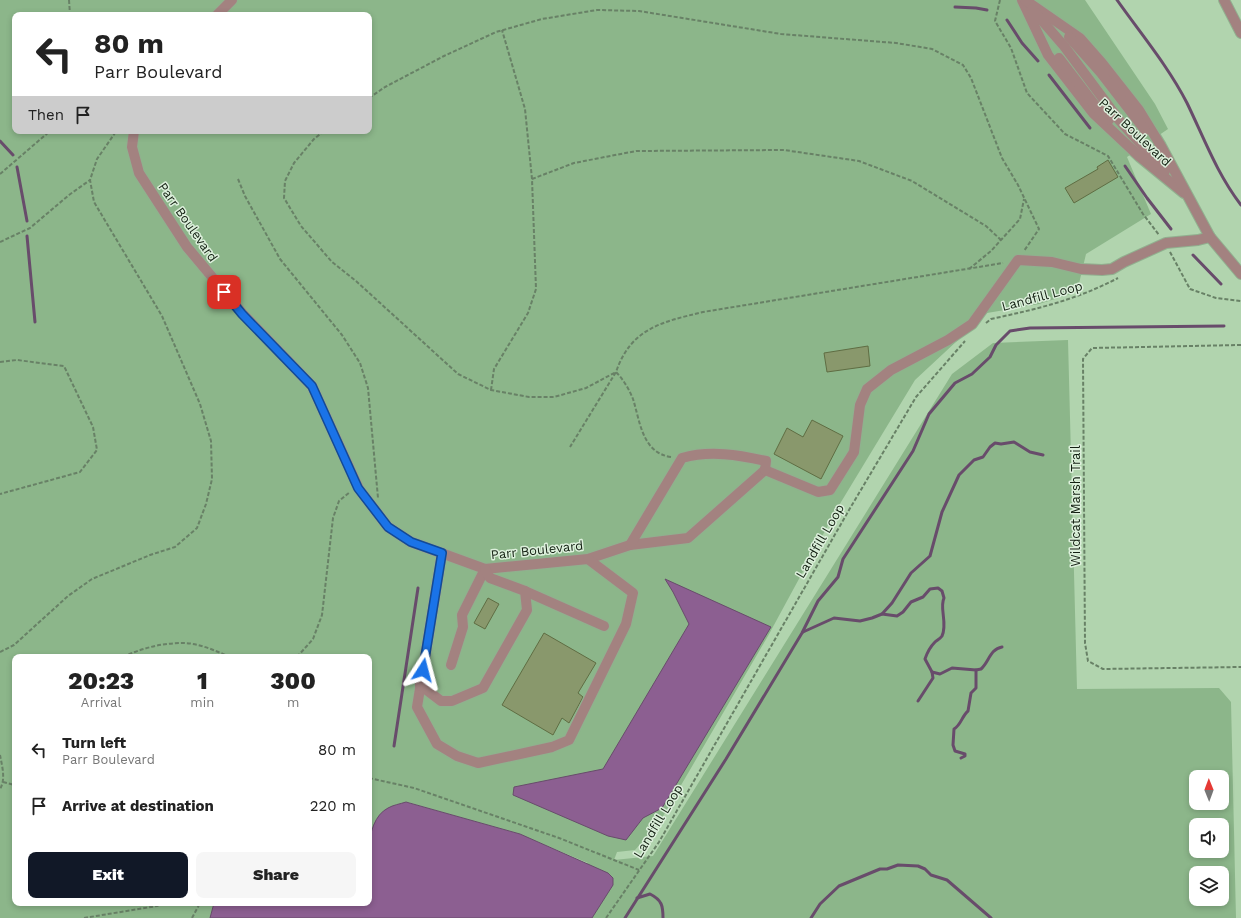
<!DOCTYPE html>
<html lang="en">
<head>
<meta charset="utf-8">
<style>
  :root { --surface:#fff; --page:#f6f6f6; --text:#222; --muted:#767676; --accent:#111827 }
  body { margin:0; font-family:"Work Sans",sans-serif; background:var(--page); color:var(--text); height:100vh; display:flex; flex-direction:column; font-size:15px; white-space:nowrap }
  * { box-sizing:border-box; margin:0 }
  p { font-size:13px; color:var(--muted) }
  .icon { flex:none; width:22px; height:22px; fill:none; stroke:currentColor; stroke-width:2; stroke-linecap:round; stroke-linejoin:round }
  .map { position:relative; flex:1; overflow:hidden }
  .details { position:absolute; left:12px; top:654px; width:360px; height:252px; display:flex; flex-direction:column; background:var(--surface); border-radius:8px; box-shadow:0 2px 6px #0003 }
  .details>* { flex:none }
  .guide { position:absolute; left:12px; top:12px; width:360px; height:122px; border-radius:8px; box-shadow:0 2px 6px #0003; background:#fff; color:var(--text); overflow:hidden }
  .needle { width:26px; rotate:359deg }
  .fabs { position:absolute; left:1189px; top:770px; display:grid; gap:8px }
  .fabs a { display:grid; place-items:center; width:40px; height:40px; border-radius:8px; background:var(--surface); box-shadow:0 2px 6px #0003; font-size:20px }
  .pin { position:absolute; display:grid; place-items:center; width:34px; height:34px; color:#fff; margin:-17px; border-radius:8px; box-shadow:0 2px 6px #0006 }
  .me { position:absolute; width:44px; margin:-22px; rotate:9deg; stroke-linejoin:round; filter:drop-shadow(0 0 3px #0008) }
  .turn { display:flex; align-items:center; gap:14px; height:84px; padding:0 16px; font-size:18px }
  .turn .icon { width:52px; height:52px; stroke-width:2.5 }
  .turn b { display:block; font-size:28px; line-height:34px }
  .then { display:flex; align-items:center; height:38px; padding:0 16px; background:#0003; gap:8px; font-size:15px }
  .eta { display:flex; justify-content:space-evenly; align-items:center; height:68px; text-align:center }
  .eta b { font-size:24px; font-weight:800; line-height:28px }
  .cta { display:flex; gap:8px; margin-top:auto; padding:8px 16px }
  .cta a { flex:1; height:46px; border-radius:8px; background:var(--accent); color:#fff; font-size:16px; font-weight:800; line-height:46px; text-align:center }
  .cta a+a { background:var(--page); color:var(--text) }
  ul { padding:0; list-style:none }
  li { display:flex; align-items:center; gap:12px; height:56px; padding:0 16px }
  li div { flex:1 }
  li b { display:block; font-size:15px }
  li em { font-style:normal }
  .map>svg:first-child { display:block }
  .green { fill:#8cb68a; fill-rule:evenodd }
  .water { fill:#8c5f91; stroke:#684c6b }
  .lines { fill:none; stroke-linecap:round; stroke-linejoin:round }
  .stream { stroke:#684c6b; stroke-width:3 }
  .building { fill:#89986c; stroke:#5f6d43 }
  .minor-casing { stroke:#91b08f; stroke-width:12 }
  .path { stroke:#688166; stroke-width:2; stroke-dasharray:4 2; stroke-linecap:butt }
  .minor { stroke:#a38280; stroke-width:10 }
  .route-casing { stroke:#114b97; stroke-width:10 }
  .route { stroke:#1a73e8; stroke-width:7 }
  .labels { text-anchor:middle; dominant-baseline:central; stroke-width:3; stroke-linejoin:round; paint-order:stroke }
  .street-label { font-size:13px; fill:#132012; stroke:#ddf0dc }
</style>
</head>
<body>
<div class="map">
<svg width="1241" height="918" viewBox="0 0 1241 918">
  <rect width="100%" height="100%" fill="#b1d4ae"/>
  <path class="green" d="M0 0H1085L1155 104 1168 129 1127 157 1151 214 1086 254 1077 292 1039 304 987 313 915 380 838 507 768 636 659 823 635 850 617 852 614 860 653 856 952 374 993 343 1068 340 1077 689 1219 688 1231 702 1236 918H245L369 903 588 863 519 834 407 802 388 808 377 819 369 836V657H15V903H215L211 918H0ZM15 15H369V131H15ZM1196 777H1222V803H1196ZM1196 825H1222V851H1196ZM1196 873H1222V899H1196Z"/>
  <g class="water">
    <polygon points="665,579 771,627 662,808 643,818 626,840 608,836 513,795 514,787 603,769 689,624 673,592"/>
    <path d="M406 802 520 834 608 873 613 878V885L592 918H210L214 903H369C369 877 361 822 388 808 393 805 400 804 406 802Z"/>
  </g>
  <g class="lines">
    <g class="stream">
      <path d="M1117 0C1141 34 1168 66 1187 103 1204 138 1217 174 1241 205"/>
      <polyline points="955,7 976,8 987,10"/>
      <polyline points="1007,20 1022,43 1038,61"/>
      <polyline points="1049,75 1090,128"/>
      <polyline points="0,141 13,155"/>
      <polyline points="1125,166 1147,198 1171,229"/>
      <polyline points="17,167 27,221"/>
      <polyline points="27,236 35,322"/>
      <polyline points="1193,255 1221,284"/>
      <path d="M882 614 897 616 903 612 911 602 923 597 930 589 938 588 942 591 944 598C939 608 948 623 942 636 940 639 937 640 935 642 930 647 927 653 925 659L932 672 940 674 952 668 976 670V688L971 693 968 711C962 716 961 725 954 729L953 745 955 751 965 754V756L961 758"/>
      <polyline points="803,632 834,618 860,621 872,618 882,614 892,603 911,573 930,556 942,512 959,475 974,460 983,457 990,447 995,443 1001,444 1014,442 1030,452 1043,455"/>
      <path d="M976 670 981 669C989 662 990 649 1002 647"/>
      <polyline points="918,701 933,678 932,672"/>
      <polyline points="394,746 418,588"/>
      <path d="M637 898 650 894C662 900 663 906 663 918"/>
      <polyline points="625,918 726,759 802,633 818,601 838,577 843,559 913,451 929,414 955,383 972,374 990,357 996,345 1010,331 1030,328 1224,326"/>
      <polyline points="811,918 820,904 839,886 880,869 887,869 898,865 918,866 925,869 931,875 947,880 991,918"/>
    </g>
  </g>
  <g class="building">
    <polygon points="1108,160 1118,177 1074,203 1065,188 1098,169 1097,167"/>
    <polygon points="868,346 870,366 827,372 824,353"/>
    <polygon points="812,420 843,436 821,479 774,454 787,428 803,437"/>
    <polygon points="488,598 499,604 485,629 474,623"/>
    <polygon points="544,633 596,663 578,693 583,697 569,723 562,718 553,735 502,705"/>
  </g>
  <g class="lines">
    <g class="minor-casing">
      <g id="minor">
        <polyline points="1022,0 1048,55 1093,113 1140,157 1184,193"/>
        <polyline points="1025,0 1080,38 1102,63 1139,110 1161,146 1210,237 1241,274"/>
        <polyline points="1224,0 1241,33"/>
        <polyline points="1032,9 1064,46 1119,120 1165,171"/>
        <polyline points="217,15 232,0"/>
        <polyline points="1069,37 1101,73 1145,130"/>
        <polyline points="1059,58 1098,109 1109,120"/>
        <polyline points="134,131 132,147 139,173 187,247 243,314 312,386 359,489 388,527 411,542 485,569 588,559 630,545 688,538 765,470"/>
        <polyline points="765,470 818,492 830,490 854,452 860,405 867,389 891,370 948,340 972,324 1018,260 1052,262 1081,269 1102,270 1112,269 1124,262 1166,243 1198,240 1210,237"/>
        <path d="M630 545 682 458C710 450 739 455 766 461L765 470"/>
        <polyline points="442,553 417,707 437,744 457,756 478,763 552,747 569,740 626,624 633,593 588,559"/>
        <polyline points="525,591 604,626"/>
        <polyline points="451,665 463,627 462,615 485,569"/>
        <polyline points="420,685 441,701 452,701 483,688 527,610 525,591 490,578 485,569"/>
      </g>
    </g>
    <g class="path">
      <polyline points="69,0 70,15"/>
      <polyline points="1000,0 995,21 1011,48 1027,93 1065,134 1108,156 1143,214 1159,235"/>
      <polyline points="369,98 385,87 444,56 496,32 542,19 597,10 639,11 781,34 896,43 932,49 963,65 971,78 1002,158 1018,185 1039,229 1024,251"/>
      <polyline points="324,131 314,139 294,163 285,181 284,198 301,226 332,262 356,281 458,374 491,390 529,397 554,397 586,388 616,372 570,447"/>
      <polyline points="0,174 50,131"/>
      <polyline points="238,179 245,196 280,259 342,335 360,363 368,388 378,498"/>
      <polyline points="532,179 574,163 636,151 784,150 859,161 912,181 986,226 1001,240"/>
      <polyline points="0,242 30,228 69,195 90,180"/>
      <polyline points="1170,252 1190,289 1216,298 1241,301"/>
      <polyline points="969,269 991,251 1020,219 1024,199"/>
      <path d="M986 323 991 319C1037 309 1076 300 1118 278"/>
      <polyline points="1241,345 1092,348 1083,359 1085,643 1088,661 1103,669 1241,667"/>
      <polyline points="0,362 17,360 64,366 93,427 97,450 80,472 0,494"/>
      <polyline points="491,390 494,369 528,313 536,289 532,179 525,109 502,30"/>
      <path d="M671 457C642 453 640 421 633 399 629 389 623 379 616 372 631 328 662 322 703 312L1003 263"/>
      <polyline points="0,652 14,645 68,596 92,579 150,555 175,547 197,528 206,504 212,479 211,441 200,404 162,316 94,202 90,180 97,159 115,133 119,131"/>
      <path d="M123 657C142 648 162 643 183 643 199 643 216 651 230 657"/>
      <polyline points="297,657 313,639 322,615 333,518 339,501 350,492"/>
      <path d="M0 755C2 766 6 779 0 789"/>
      <polyline points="369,778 414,788 559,838 639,870"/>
      <polyline points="3,782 15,785"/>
      <polyline points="84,918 157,906 163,903"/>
      <polyline points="192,918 200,903"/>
      <polyline points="606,918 659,842 849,510 916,397 965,341"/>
    </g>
    <use href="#minor" class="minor"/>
  </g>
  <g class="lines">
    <g class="route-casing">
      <polyline id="route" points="224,292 242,314 312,386 358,488 388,527 411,542 442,553 423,670"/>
    </g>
    <use href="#route" class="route"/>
  </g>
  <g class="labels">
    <g class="street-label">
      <text transform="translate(1135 132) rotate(43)">Parr Boulevard</text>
      <text transform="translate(188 222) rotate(55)">Parr Boulevard</text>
      <text transform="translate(1042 296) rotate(-15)">Landfill Loop</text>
      <text transform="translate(1075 506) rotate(-90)">Wildcat Marsh Trail</text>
      <text transform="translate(820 541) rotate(-60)">Landfill Loop</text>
      <text transform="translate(537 550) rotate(-6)">Parr Boulevard</text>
      <text transform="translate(658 821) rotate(-59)">Landfill Loop</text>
    </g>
  </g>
</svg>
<div class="fabs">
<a><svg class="needle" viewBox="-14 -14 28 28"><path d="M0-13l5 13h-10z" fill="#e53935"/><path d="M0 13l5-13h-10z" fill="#767676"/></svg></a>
<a><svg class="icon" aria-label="sound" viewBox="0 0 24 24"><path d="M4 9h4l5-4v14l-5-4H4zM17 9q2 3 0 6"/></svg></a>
<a><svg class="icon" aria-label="layers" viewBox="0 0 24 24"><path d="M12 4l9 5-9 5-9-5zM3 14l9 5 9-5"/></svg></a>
</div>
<div class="pin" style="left:224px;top:292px;background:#d93025"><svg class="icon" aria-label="arrive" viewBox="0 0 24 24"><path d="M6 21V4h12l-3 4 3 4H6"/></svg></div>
<svg class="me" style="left:423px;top:670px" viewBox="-20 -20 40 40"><path d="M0-17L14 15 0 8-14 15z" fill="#1a73e8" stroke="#fff" stroke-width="4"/></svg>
<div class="guide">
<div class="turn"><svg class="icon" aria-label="left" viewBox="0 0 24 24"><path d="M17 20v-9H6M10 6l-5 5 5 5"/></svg><div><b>80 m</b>Parr Boulevard</div></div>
<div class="then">Then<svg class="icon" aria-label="arrive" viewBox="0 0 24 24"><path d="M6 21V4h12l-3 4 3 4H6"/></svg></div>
</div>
<section class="details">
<div class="eta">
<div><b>20:23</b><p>Arrival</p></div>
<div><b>1</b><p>min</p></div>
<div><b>300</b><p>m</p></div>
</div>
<ul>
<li><svg class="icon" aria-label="left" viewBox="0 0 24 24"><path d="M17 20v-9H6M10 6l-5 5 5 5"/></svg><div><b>Turn left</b><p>Parr Boulevard</p></div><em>80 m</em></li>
<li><svg class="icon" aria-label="arrive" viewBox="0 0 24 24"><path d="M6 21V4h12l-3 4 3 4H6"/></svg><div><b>Arrive at destination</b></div><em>220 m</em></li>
</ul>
<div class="cta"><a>Exit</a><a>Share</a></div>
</section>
</div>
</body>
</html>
